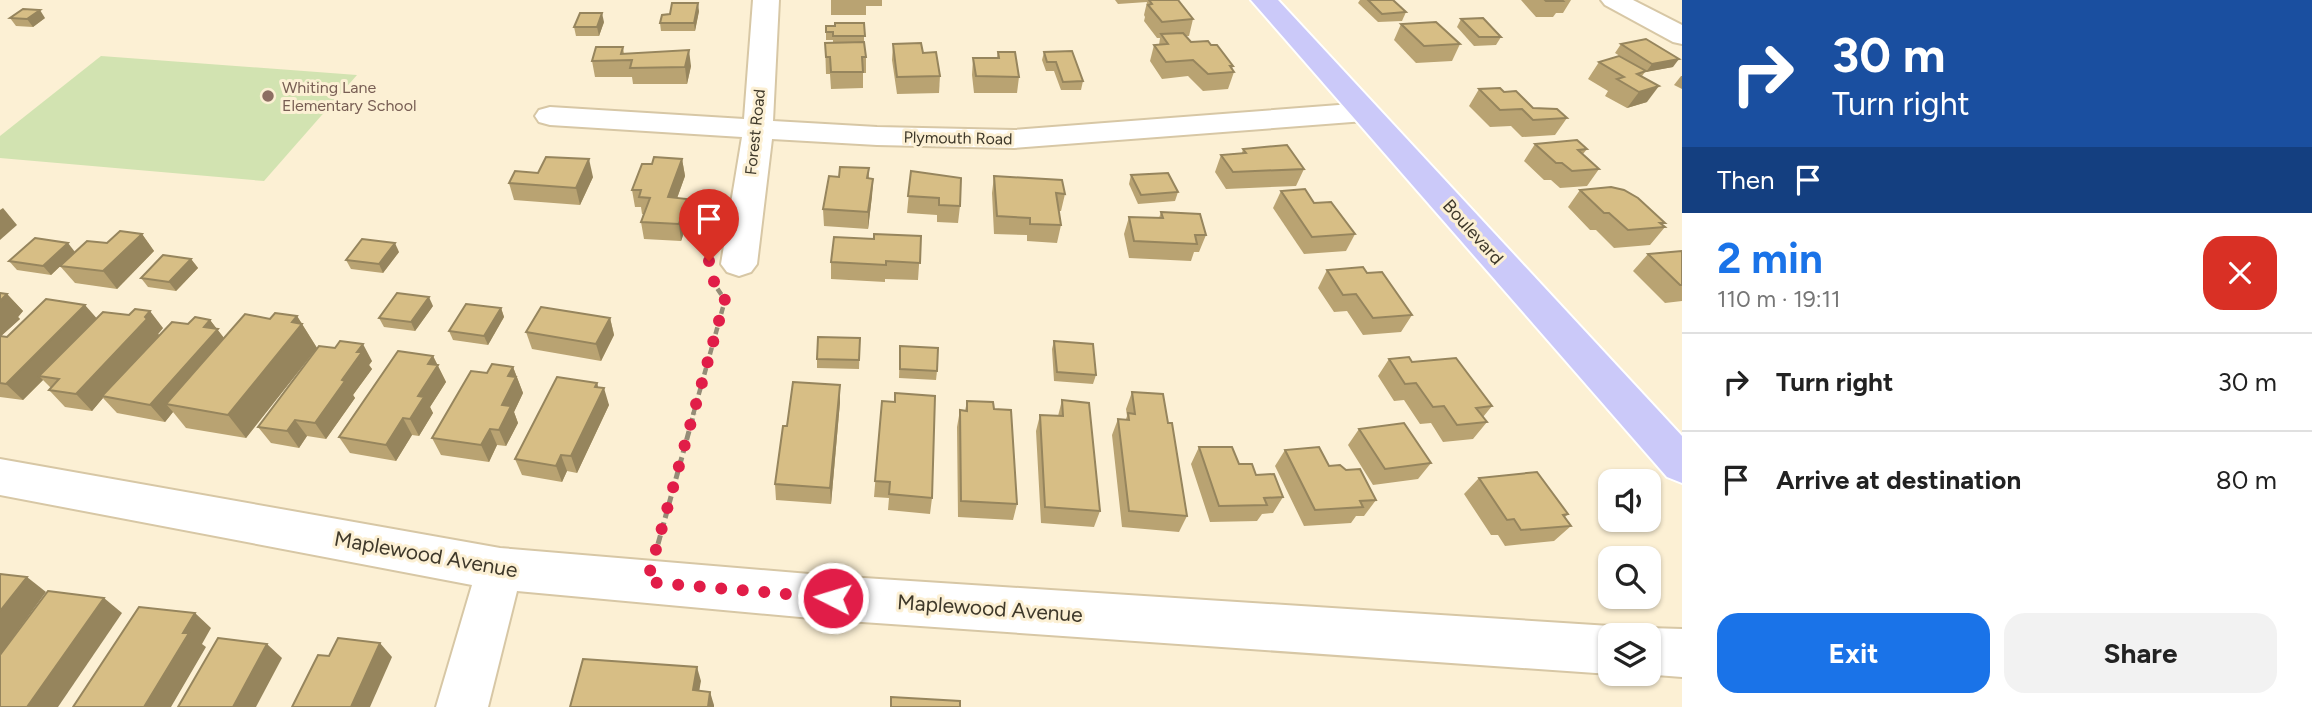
<!DOCTYPE html>
<html lang="en">
<head>
<meta charset="utf-8">
<style>
  :root { --surface:#fff; --page:#f2f2f2; --text:#222; --muted:#767676; --line:#e0e0e0; --accent:#1a73e8 }
  body { margin:0; font-family:Figtree,sans-serif; background:var(--page); color:var(--text); height:100vh; display:flex; flex-direction:column; font-size:26px; white-space:nowrap }
  * { box-sizing:border-box; margin:0 }
  p { font-size:23px; color:var(--muted) }
  .icon { flex:none; width:38px; height:38px; fill:none; stroke:currentColor; stroke-width:2; stroke-linecap:round; stroke-linejoin:round }
  .map { position:relative; flex:1; overflow:hidden }
  .side { display:flex; flex-direction:column; background:var(--surface); width:630px }
  .side>* { flex:none }
  .guide { background:#1a4fa0; color:#fff; overflow:hidden }
  .controls { position:absolute; left:1598px; top:469px; display:grid; gap:14px }
  .controls a { display:grid; place-items:center; width:63px; height:63px; border-radius:14px; background:var(--surface); box-shadow:0 2px 5px #0004; font-size:35px }
  .pin { position:absolute; display:grid; place-items:center; width:60px; height:60px; color:#fff; margin:-72px -30px; border-radius:50% 50% 50% 0; rotate:-45deg; box-shadow:0 0 7px #0007 }
  .pin .icon { rotate:45deg }
  .me { position:absolute; width:77px; margin:-38px; rotate:275deg; stroke-linejoin:round; filter:drop-shadow(0 0 5px #0008) }
  .turn { display:flex; align-items:center; gap:24px; height:147px; padding:0 35px; font-size:32px }
  .turn .icon { width:91px; height:91px; stroke-width:2.5 }
  .turn b { display:block; font-size:49px; line-height:60px }
  .then { display:flex; align-items:center; height:66px; padding:0 35px; background:#0003; gap:14px; font-size:26px }
  .round { display:grid; place-items:center; flex:none; width:74px; height:74px; border-radius:21px; background:var(--page) }
  .summary { display:flex; align-items:center; justify-content:space-between; height:119px; padding:0 35px }
  h1 { font-size:42px; font-weight:700; line-height:52px; color:var(--accent) }
  .button { display:flex; gap:14px; margin-top:auto; padding:14px 35px }
  .button a { flex:1; height:80px; border-radius:21px; background:var(--accent); color:#fff; font-size:28px; font-weight:700; line-height:80px; text-align:center }
  .button a+a { background:var(--page); color:var(--text) }
  ul { padding:0; list-style:none }
  li { display:flex; align-items:center; gap:21px; height:98px; padding:0 35px; border-top:2px solid var(--line) }
  li div { flex:1 }
  li b { display:block; font-size:26px }
  li em { font-style:normal }
  main { display:flex; flex:1; min-height:0 }
  .map>svg:first-child { display:block }
  .green { fill:#d2e3b1 }
  .lines { fill:none; stroke-linecap:round; stroke-linejoin:round }
  .minor-casing { stroke:#d7c7a5; stroke-width:4 }
  .major-casing { stroke:#fff; stroke-width:4 }
  .path-far1 { stroke:#948c77; stroke-width:4.5; stroke-dasharray:7 3.5; stroke-linecap:butt }
  .path { stroke:#948c77; stroke-width:5; stroke-dasharray:9 4.5; stroke-linecap:butt }
  .minor { fill:#fff; fill-rule:evenodd }
  .major { fill:#cbc9f9; fill-rule:evenodd }
  .wall { fill:#b9a372 }
  .shaded-wall { fill:#96855d }
  .building { fill:#d7be85; stroke:#96855d; stroke-width:2 }
  .route { stroke:#e11d48; stroke-width:12; stroke-dasharray:0 21.6 }
  .education-dot { fill:#8d6e63; stroke:#fcf0d4; stroke-width:2.5 }
  .labels { text-anchor:middle; dominant-baseline:central; stroke-width:6; stroke-linejoin:round; paint-order:stroke }
  .far-education-label { font-size:16px; fill:#785e54; stroke:#fcf0d4; text-anchor:start }
  .far-street-label { font-size:16px; fill:#3e382a; stroke:#fcf0d4 }
  .street-label { font-size:18px; fill:#3e382a; stroke:#fcf0d4 }
  .near-street-label { font-size:21px; fill:#3e382a; stroke:#fcf0d4 }
</style>
</head>
<body>
<main>
<div class="map">
<svg width="1682" height="707" viewBox="0 0 1682 707">
  <rect width="100%" height="100%" fill="#fcf0d4"/>
  <polygon class="green" points="101,56 357,75 264,181 0,158 0,136"/>
  <g class="lines">
    <g class="minor-casing">
      <g id="minor">
        <polygon points="753,0 779,0 773,121 877,127 1014,130 1365,103 1375,106 1380,112 1375,118 1365,121 1014,148 877,145 772,139 757,264 751,272 739,276 727,272 721,264 742,137 550,125 539,122 535,116 539,110 550,107 744,119"/>
        <polygon points="1601,0 1633,0 1682,25 1682,44 1673,42 1605,5"/>
        <polygon points="0,459 500,548 833,576 1610,626 1628,635 1610,635 1610,674 833,620 517,591 488,707 436,707 472,585 0,495"/>
        <polygon points="1648,628 1682,629 1682,677 1643,674 1648,674 1648,635 1630,635"/>
      </g>
    </g>
    <g class="major-casing">
      <polygon id="major" points="1251,0 1278,0 1682,436 1682,483 1667,477"/>
    </g>
    <polyline class="path-far1" points="693,415 725,300 717,288"/>
    <polyline class="path" points="658,544 694,413"/>
    <use href="#minor" class="minor"/>
    <use href="#major" class="major"/>
  </g>
  <g class="wall">
    <polygon points="831,0 882,0 882,6 866,6 866,15 831,15"/>
    <polygon points="1104,0 1178,0 1193,19 1189,36 1186,36 1191,42 1211,45 1233,66 1232,69 1234,72 1228,89 1203,91 1188,76 1162,79 1150,61 1154,45 1159,45 1160,38 1157,38 1144,21 1145,17 1144,15 1147,2 1118,4 1115,0"/>
    <polygon points="1360,0 1393,0 1406,12 1402,21 1378,22 1358,3"/>
    <polygon points="1521,0 1571,0 1563,13 1556,13 1553,17 1536,17"/>
    <polygon points="699,11 695,31 661,31 660,23 670,14"/>
    <polygon points="10,18 45,18 33,27 16,26"/>
    <polygon points="1461,19 1501,37 1496,45 1474,46 1457,27"/>
    <polygon points="604,22 599,36 576,36 574,27"/>
    <polygon points="864,23 864,44 866,57 866,73 863,73 863,88 831,89 830,74 826,74 825,43 833,43 833,40 826,40 826,26"/>
    <polygon points="1401,24 1460,44 1452,61 1416,63 1394,40"/>
    <polygon points="893,44 923,53 940,76 939,93 897,94 892,60"/>
    <polygon points="1621,44 1673,67 1645,72 1642,76 1647,102 1627,108 1605,96 1608,91 1588,79 1599,62 1633,64 1615,53"/>
    <polygon points="623,47 624,54 691,66 687,84 633,84 632,77 595,77 592,61"/>
    <polygon points="998,52 1019,77 1017,93 974,93 972,75 973,58 997,58"/>
    <polygon points="1044,52 1083,81 1081,90 1061,90 1054,71 1046,71 1042,60"/>
    <polygon points="1681,76 1682,76 1682,89 1674,85"/>
    <polygon points="1479,89 1504,92 1533,108 1567,118 1555,135 1522,137 1511,126 1490,127 1469,106"/>
    <polygon points="1535,144 1587,149 1583,154 1599,169 1587,186 1560,188 1551,180 1544,180 1524,161"/>
    <polygon points="1243,149 1304,169 1296,186 1226,189 1215,172 1221,155 1242,153"/>
    <polygon points="682,159 685,176 677,198 687,199 690,216 681,241 644,239 641,222 643,214 642,214 641,207 635,207 632,190 652,164"/>
    <polygon points="869,168 869,179 873,179 872,196 868,229 824,226 823,209 839,177"/>
    <polygon points="911,171 960,206 958,223 937,222 937,215 907,213"/>
    <polygon points="1131,175 1178,192 1175,201 1138,204 1129,184"/>
    <polygon points="994,176 1065,194 1061,211 1059,211 1061,225 1057,243 1027,241 1027,235 994,234 992,193"/>
    <polygon points="593,177 580,205 514,200 509,183"/>
    <polygon points="1580,190 1665,223 1662,225 1665,227 1650,245 1614,248 1596,230 1590,230 1568,207"/>
    <polygon points="1281,191 1314,203 1355,234 1346,251 1304,254 1273,208"/>
    <polygon points="1161,212 1206,235 1199,252 1194,252 1191,261 1129,258 1124,234 1129,217 1159,218"/>
    <polygon points="142,234 154,251 117,289 75,283 60,266 107,243"/>
    <polygon points="921,236 918,280 885,279 885,282 831,279 831,262 874,239"/>
    <polygon points="1682,251 1682,301 1665,303 1633,271 1648,254"/>
    <polygon points="75,252 51,275 17,270 9,261"/>
    <polygon points="399,252 383,273 351,269 346,260"/>
    <polygon points="191,259 198,268 176,291 148,287 141,278"/>
    <polygon points="1327,270 1367,273 1412,315 1401,332 1363,335 1347,311 1334,312 1318,288"/>
    <polygon points="0,293 7,294 23,311 18,317 20,319 1,336 7,337 97,318 163,328 158,334 160,335 188,324 210,320 224,338 270,319 297,316 317,348 246,438 186,428 173,412 165,422 117,413 103,398 92,411 65,407 49,390 51,388 43,380 23,400 0,397"/>
    <polygon points="433,306 415,331 384,327 379,318"/>
    <polygon points="501,308 504,317 488,345 453,340 449,331"/>
    <polygon points="610,318 614,335 601,361 532,349 526,332"/>
    <polygon points="860,338 859,369 817,368 817,359"/>
    <polygon points="1054,341 1096,375 1093,384 1054,381 1052,349"/>
    <polygon points="900,346 937,371 936,380 899,378"/>
    <polygon points="335,348 372,361 369,365 372,369 353,395 355,398 326,439 307,436 299,448 271,443 258,427"/>
    <polygon points="433,356 446,382 430,407 433,413 419,436 412,435 396,461 350,453 339,437"/>
    <polygon points="1389,359 1412,362 1492,406 1483,417 1487,422 1473,439 1443,442 1431,423 1420,424 1404,400 1394,401 1378,376"/>
    <polygon points="513,367 523,393 514,412 518,423 506,446 497,445 489,462 441,455 432,438 487,373"/>
    <polygon points="597,383 598,387 609,405 577,473 567,471 562,482 522,475 515,459"/>
    <polygon points="840,385 840,402 831,504 776,500 775,484 787,426"/>
    <polygon points="1132,392 1168,423 1187,516 1179,532 1122,527 1112,435 1118,419 1126,419 1127,416 1126,409"/>
    <polygon points="1062,400 1100,511 1094,527 1041,523 1036,431 1040,415 1058,416"/>
    <polygon points="882,401 932,498 930,514 888,510 889,498 874,497"/>
    <polygon points="967,401 994,409 1017,504 1013,520 958,517 957,427 960,410 965,411"/>
    <polygon points="1359,429 1431,463 1418,479 1373,485 1348,445"/>
    <polygon points="1199,447 1239,464 1256,475 1283,497 1273,513 1262,514 1257,521 1210,522 1191,464"/>
    <polygon points="1285,450 1329,466 1376,500 1364,516 1356,516 1351,523 1304,526 1275,466"/>
    <polygon points="1479,478 1568,514 1565,517 1571,526 1554,541 1505,546 1498,535 1491,535 1464,494"/>
  </g>
  <g class="shaded-wall">
    <polygon points="698,3 699,11 695,31 694,23"/>
    <polygon points="40,10 45,18 33,27 27,19"/>
    <polygon points="602,13 604,22 599,36 597,27"/>
    <polygon points="689,50 691,66 687,84 685,67"/>
    <polygon points="1679,59 1673,67 1646,72 1652,64"/>
    <polygon points="1659,86 1647,102 1627,108 1639,92"/>
    <polygon points="589,159 593,177 580,205 576,188"/>
    <polygon points="682,159 685,176 671,215 668,197"/>
    <polygon points="873,179 872,196 868,229 868,212"/>
    <polygon points="687,199 690,216 681,241 679,224"/>
    <polygon points="3,208 17,225 0,240 0,210"/>
    <polygon points="142,234 154,251 117,289 103,271"/>
    <polygon points="68,243 75,252 51,275 43,266"/>
    <polygon points="395,243 399,252 383,273 379,264"/>
    <polygon points="191,259 198,268 176,291 169,282"/>
    <polygon points="7,294 23,311 18,317 20,319 0,337 0,301"/>
    <polygon points="429,297 433,306 415,331 411,322"/>
    <polygon points="85,305 100,322 39,376 43,380 23,400 6,384"/>
    <polygon points="501,308 504,317 488,345 484,336"/>
    <polygon points="150,311 163,328 158,334 160,336 102,396 103,398 92,411 76,394"/>
    <polygon points="297,316 317,348 246,438 228,415"/>
    <polygon points="610,318 614,335 601,361 596,344"/>
    <polygon points="210,320 230,346 166,404 173,412 165,422 150,405 204,327"/>
    <polygon points="363,344 372,361 369,365 372,369 353,395 355,398 326,439 315,423 342,380 357,352"/>
    <polygon points="433,356 446,382 430,407 433,413 419,436 410,419 428,364"/>
    <polygon points="513,367 523,393 514,412 518,423 506,446 499,430 502,405 508,376"/>
    <polygon points="597,383 600,395 604,388 609,405 577,473 571,456"/>
    <polygon points="840,385 840,402 831,504 830,488"/>
    <polygon points="403,418 412,435 396,461 386,445"/>
    <polygon points="295,420 307,436 299,448 287,431"/>
    <polygon points="490,429 497,445 489,462 481,445"/>
    <polygon points="561,455 567,471 562,482 556,466"/>
    <polygon points="27,577 46,592 0,655 0,611"/>
    <polygon points="104,598 122,613 58,707 27,707"/>
    <polygon points="195,613 211,628 202,644 206,647 171,707 144,707 183,633"/>
    <polygon points="380,643 392,657 370,707 351,707"/>
    <polygon points="267,644 282,658 256,707 233,707"/>
    <polygon points="697,667 701,681 697,703 693,690"/>
    <polygon points="710,692 714,705 714,707 708,707"/>
  </g>
  <g class="building">
    <polygon points="1149,0 1178,0 1193,19 1162,22 1148,5 1152,4"/>
    <polygon points="1368,0 1393,0 1406,12 1382,14"/>
    <polygon points="1545,0 1562,0 1563,1 1546,1"/>
    <polygon points="672,3 698,3 694,23 660,23 662,15 670,14"/>
    <polygon points="23,9 40,10 27,19 10,18"/>
    <polygon points="580,13 602,13 597,27 574,27"/>
    <polygon points="1483,18 1501,37 1479,37 1461,19"/>
    <polygon points="1436,22 1460,44 1424,46 1401,24"/>
    <polygon points="835,23 864,23 865,36 833,36 833,32 826,32 826,26 835,26"/>
    <polygon points="1183,33 1191,42 1208,41 1211,45 1217,45 1233,66 1230,66 1234,72 1208,74 1193,60 1166,62 1154,45 1168,44 1161,34"/>
    <polygon points="1646,39 1679,59 1652,64 1621,44"/>
    <polygon points="864,42 866,57 862,57 863,72 831,72 830,57 826,57 825,43"/>
    <polygon points="921,43 923,53 936,52 940,76 897,77 893,44"/>
    <polygon points="596,47 623,47 621,54 689,50 685,67 630,68 632,60 592,61"/>
    <polygon points="1072,51 1083,81 1063,82 1056,62 1047,62 1044,52"/>
    <polygon points="998,52 1015,52 1019,77 976,76 973,58 999,58"/>
    <polygon points="1619,56 1646,71 1637,74 1659,86 1639,92 1617,79 1624,77 1599,62"/>
    <polygon points="1500,88 1504,92 1516,91 1533,108 1557,109 1567,118 1533,120 1522,109 1500,110 1479,89"/>
    <polygon points="1577,140 1587,149 1578,150 1599,169 1572,171 1562,163 1556,163 1535,144"/>
    <polygon points="1287,145 1304,169 1233,172 1221,155 1246,153 1243,149"/>
    <polygon points="546,157 589,159 576,188 509,183 515,171 538,173"/>
    <polygon points="654,157 682,159 668,197 687,199 679,224 641,222 650,198 639,197 641,190 632,190 642,164 652,164"/>
    <polygon points="840,167 869,168 867,178 873,179 868,212 823,209 829,176 839,177"/>
    <polygon points="911,171 961,178 960,206 939,205 939,198 908,196"/>
    <polygon points="1168,173 1178,192 1141,195 1131,175"/>
    <polygon points="994,176 1062,180 1065,194 1056,193 1061,225 1030,224 1030,218 997,216"/>
    <polygon points="1611,187 1624,190 1638,198 1665,223 1660,223 1665,227 1628,230 1609,213 1604,213 1580,190"/>
    <polygon points="1305,189 1314,203 1331,202 1355,234 1312,237 1281,191"/>
    <polygon points="1161,212 1200,214 1206,235 1195,235 1197,244 1134,241 1129,217 1163,218"/>
    <polygon points="120,231 142,234 103,271 60,266 87,241 107,243"/>
    <polygon points="874,234 921,236 920,263 886,261 886,265 831,262 834,237 874,239"/>
    <polygon points="35,238 68,243 43,266 9,261"/>
    <polygon points="362,239 395,243 379,264 346,260"/>
    <polygon points="1682,251 1682,285 1680,285 1648,254"/>
    <polygon points="163,255 191,259 169,282 141,278"/>
    <polygon points="1363,267 1367,273 1382,272 1412,315 1373,318 1356,294 1343,295 1327,270"/>
    <polygon points="0,293 7,294 0,301"/>
    <polygon points="397,293 429,297 411,322 379,318"/>
    <polygon points="46,299 85,305 6,384 0,383 0,336 7,337"/>
    <polygon points="466,304 501,308 484,336 449,331"/>
    <polygon points="541,307 610,318 596,344 526,332"/>
    <polygon points="135,309 150,311 145,317 147,319 76,394 49,390 59,379 39,376 103,312 129,315"/>
    <polygon points="275,313 297,316 292,322 302,324 228,415 166,404 245,314 270,319"/>
    <polygon points="195,317 210,320 204,327 218,329 150,405 102,396 172,322 188,324"/>
    <polygon points="818,337 860,338 859,360 817,359"/>
    <polygon points="340,341 363,344 357,352 362,352 342,380 345,381 315,423 295,420 287,431 258,427 319,346 335,348"/>
    <polygon points="1054,341 1093,344 1096,375 1057,372"/>
    <polygon points="900,346 938,348 937,371 900,369"/>
    <polygon points="398,351 433,356 428,364 438,365 418,396 424,397 410,419 403,418 386,445 339,437"/>
    <polygon points="1409,357 1412,362 1456,358 1492,406 1476,408 1487,422 1457,425 1444,406 1433,407 1416,383 1405,384 1389,359"/>
    <polygon points="492,364 513,367 508,376 516,377 502,405 511,406 499,430 490,429 481,445 432,438 471,371 487,373"/>
    <polygon points="557,377 597,383 595,387 604,388 571,456 561,455 556,466 515,459"/>
    <polygon points="793,382 840,385 830,488 775,484 783,426 787,426"/>
    <polygon points="1132,392 1163,394 1168,423 1172,423 1187,516 1129,511 1118,419 1129,420 1128,413 1135,414"/>
    <polygon points="895,393 935,396 932,498 889,494 890,482 875,481 882,401 895,402"/>
    <polygon points="1062,400 1089,403 1100,511 1045,507 1040,415 1063,416"/>
    <polygon points="967,401 993,402 994,409 1011,410 1017,504 961,501 960,410 967,411"/>
    <polygon points="1404,423 1431,463 1385,469 1359,429"/>
    <polygon points="1199,447 1232,447 1239,464 1252,464 1256,475 1274,474 1283,497 1264,498 1267,505 1219,506"/>
    <polygon points="1319,447 1329,466 1340,465 1346,470 1360,469 1376,500 1360,501 1363,507 1315,510 1285,450"/>
    <polygon points="1537,472 1568,514 1563,515 1571,526 1521,530 1514,519 1507,520 1479,478"/>
    <polygon points="0,574 27,577 0,611"/>
    <polygon points="48,591 104,598 27,707 0,707 0,655"/>
    <polygon points="139,607 195,613 183,633 189,633 144,707 73,707"/>
    <polygon points="218,638 267,644 233,707 178,707"/>
    <polygon points="338,638 380,643 351,707 292,707 318,655 329,656"/>
    <polygon points="583,659 697,667 693,690 710,692 708,707 570,707"/>
    <polygon points="891,697 960,701 960,707 891,707"/>
  </g>
  <g class="lines">
    <polyline class="route" points="709,261 710,275 725,299 647,582 833,598"/>
  </g>
  <circle class="education-dot" cx="268" cy="96" r="7"/>
  <g class="labels">
    <g class="far-education-label">
      <text x="282" y="87">Whiting Lane<tspan x="282" dy="18">Elementary School</tspan></text>
    </g>
    <g class="far-street-label">
      <text transform="translate(755 132) rotate(-84)">Forest Road</text>
      <text transform="translate(958 138) rotate(1)">Plymouth Road</text>
    </g>
    <g class="street-label">
      <text transform="translate(1473 232) rotate(48)">Boulevard</text>
    </g>
    <g class="near-street-label">
      <text transform="translate(426 554) rotate(10)">Maplewood Avenue</text>
      <text transform="translate(990 608) rotate(4)">Maplewood Avenue</text>
    </g>
  </g>
</svg>
<div class="controls">
<a><svg class="icon" aria-label="sound" viewBox="0 0 24 24"><path d="M4 9h4l5-4v14l-5-4H4zM17 9q2 3 0 6"/></svg></a>
<a><svg class="icon" aria-label="search" viewBox="0 0 24 24"><circle cx="10" cy="10" r="6"/><path d="M15 15l6 6"/></svg></a>
<a><svg class="icon" aria-label="layers" viewBox="0 0 24 24"><path d="M12 4l9 5-9 5-9-5zM3 14l9 5 9-5"/></svg></a>
</div>
<div class="pin" style="left:709px;top:261px;background:#d93025"><svg class="icon" aria-label="arrive" viewBox="0 0 24 24"><path d="M6 21V4h12l-3 4 3 4H6"/></svg></div>
<svg class="me" style="left:833px;top:598px" viewBox="-20 -20 40 40"><circle r="17" fill="#e11d48" stroke="#fff" stroke-width="3"/><path d="M0-11L8 9 0 5-8 9z" fill="#fff"/></svg>
</div>
<section class="side">
<div class="guide">
<div class="turn"><svg class="icon" aria-label="right" viewBox="0 0 24 24"><path d="M7 20v-9h11M14 6l5 5-5 5"/></svg><div><b>30 m</b>Turn right</div></div>
<div class="then">Then<svg class="icon" aria-label="arrive" viewBox="0 0 24 24"><path d="M6 21V4h12l-3 4 3 4H6"/></svg></div>
</div>
<div class="summary"><div><h1>2 min</h1><p>110 m · 19:11</p></div><a class="round" style="background:#d93025;color:#fff"><svg class="icon" aria-label="close" viewBox="0 0 24 24"><path d="M6 6l12 12M18 6L6 18"/></svg></a></div>
<ul>
<li><svg class="icon" aria-label="right" viewBox="0 0 24 24"><path d="M7 20v-9h11M14 6l5 5-5 5"/></svg><div><b>Turn right</b></div><em>30 m</em></li>
<li><svg class="icon" aria-label="arrive" viewBox="0 0 24 24"><path d="M6 21V4h12l-3 4 3 4H6"/></svg><div><b>Arrive at destination</b></div><em>80 m</em></li>
</ul>
<div class="button"><a>Exit</a><a>Share</a></div>
</section>
</main>
</body>
</html>
